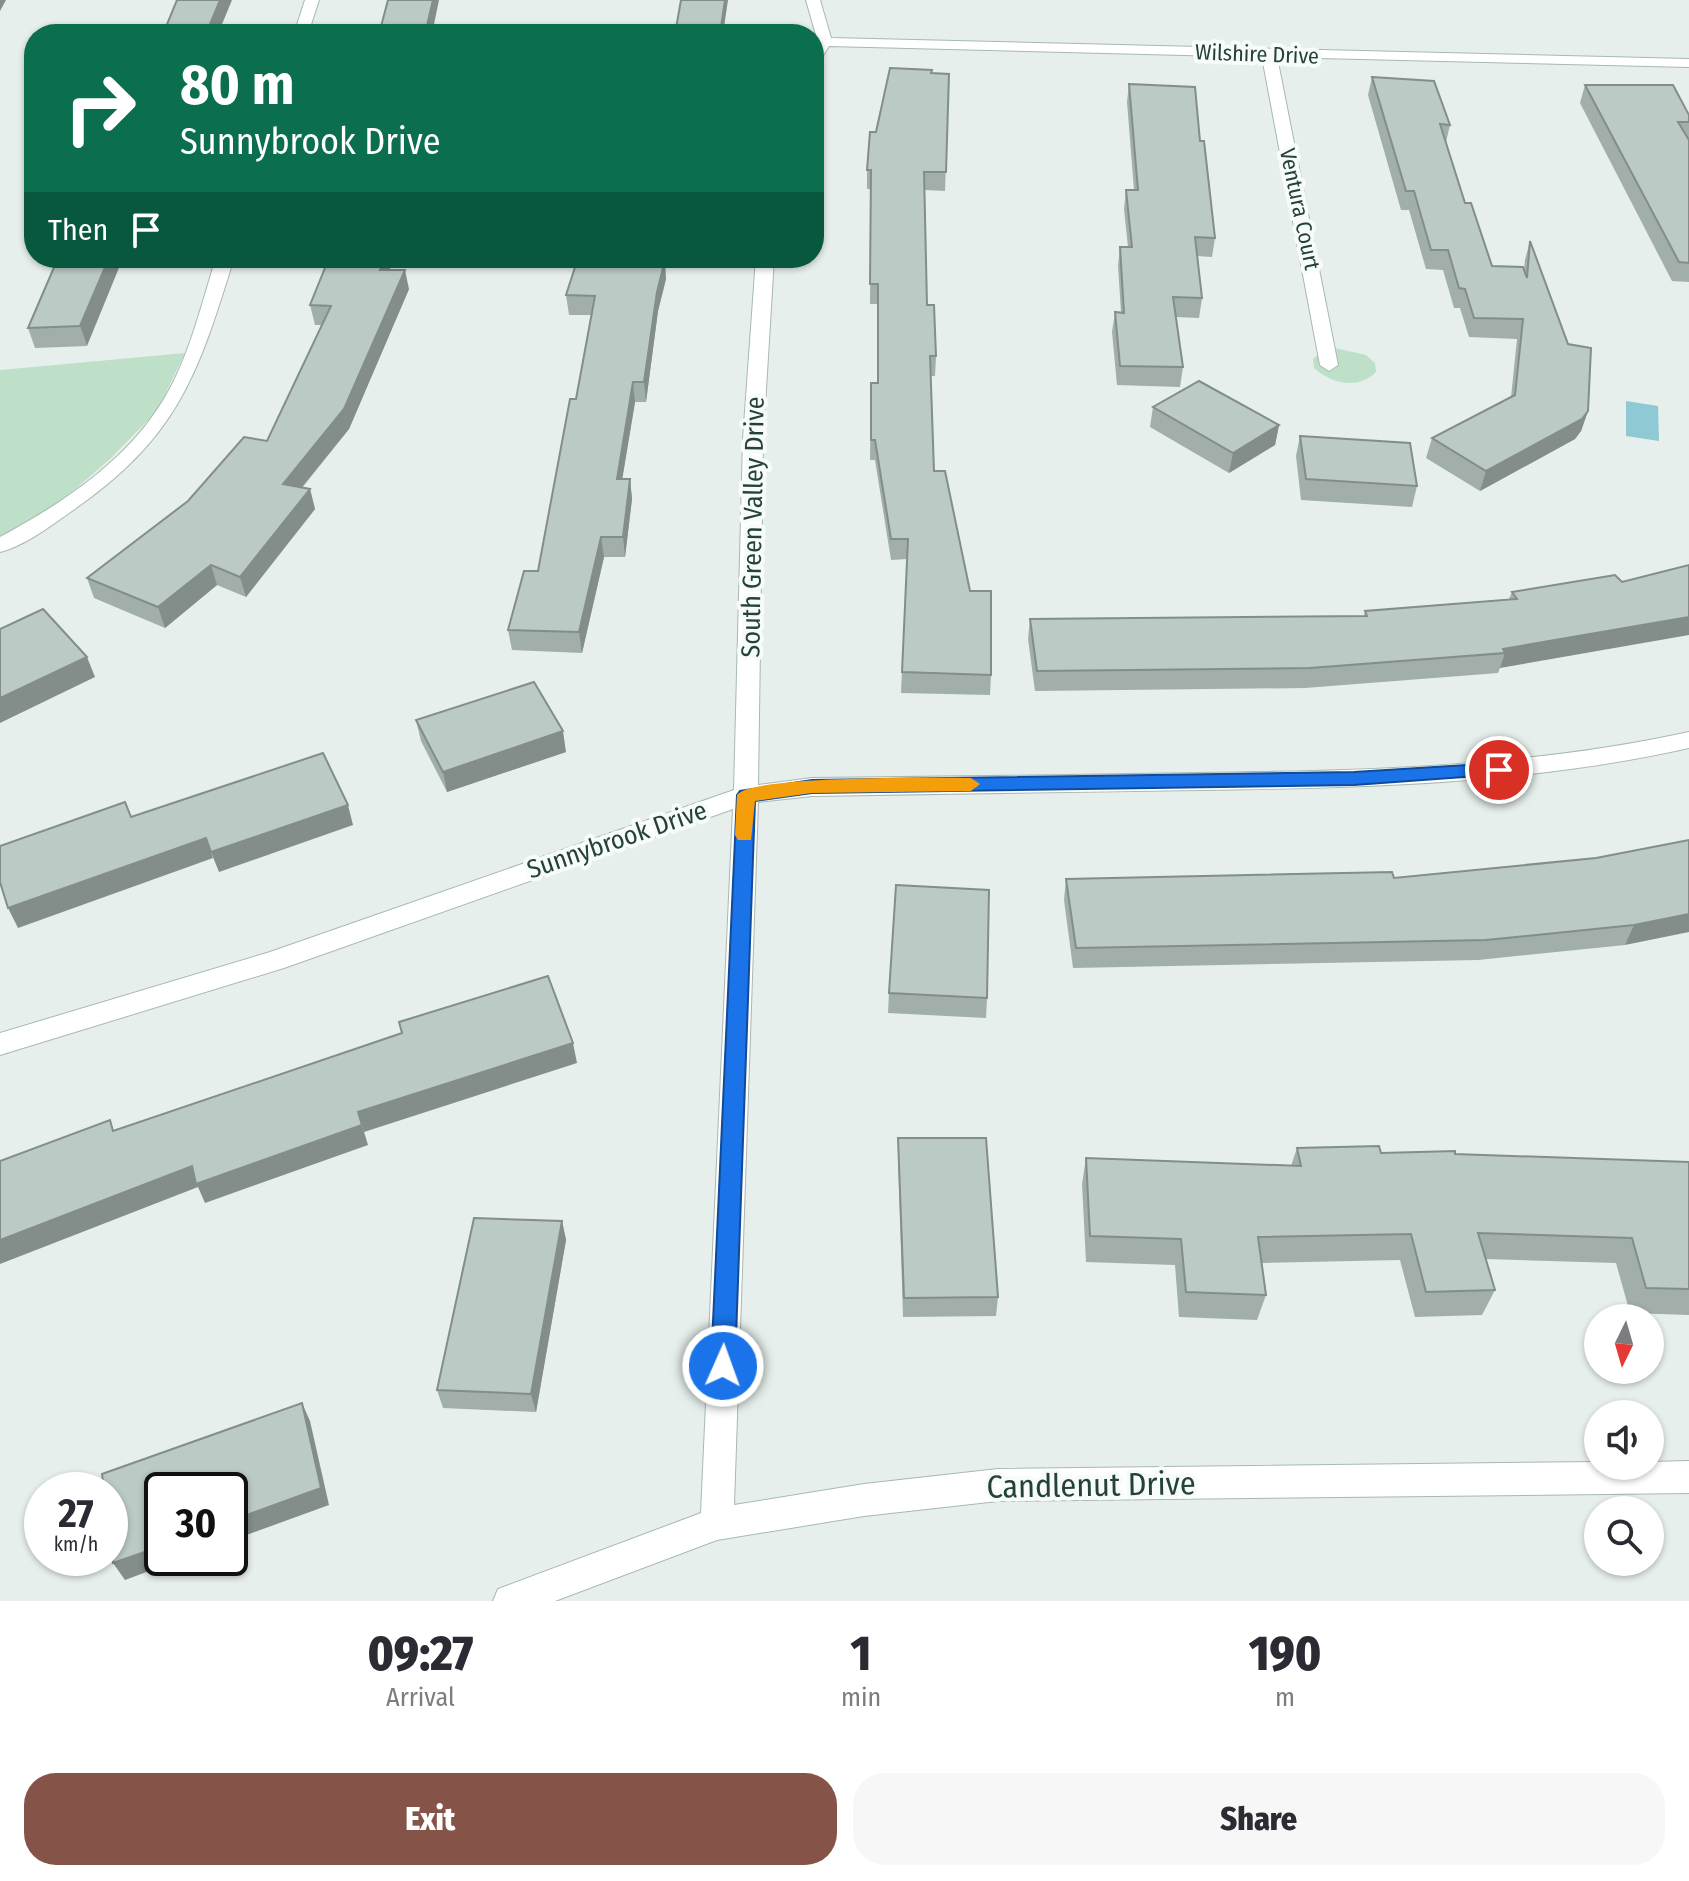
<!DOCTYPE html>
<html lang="en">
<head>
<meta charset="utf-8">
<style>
  :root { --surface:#fff; --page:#f7f7f7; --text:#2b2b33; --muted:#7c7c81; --accent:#855347 }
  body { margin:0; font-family:"Fira Sans Condensed",sans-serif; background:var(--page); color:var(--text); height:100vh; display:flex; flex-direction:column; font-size:30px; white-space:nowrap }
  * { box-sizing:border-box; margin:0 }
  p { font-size:26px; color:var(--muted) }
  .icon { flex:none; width:44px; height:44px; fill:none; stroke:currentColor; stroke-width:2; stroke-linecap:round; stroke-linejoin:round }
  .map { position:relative; height:1601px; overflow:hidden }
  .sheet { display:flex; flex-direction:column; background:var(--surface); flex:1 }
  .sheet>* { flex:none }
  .banner { position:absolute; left:24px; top:24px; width:800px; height:244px; border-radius:32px; box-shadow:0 2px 6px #0004; background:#0b6e4f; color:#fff; overflow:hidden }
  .needle { width:52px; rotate:185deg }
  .controls { position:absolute; left:1584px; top:1304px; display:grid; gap:16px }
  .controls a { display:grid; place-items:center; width:80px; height:80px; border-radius:50%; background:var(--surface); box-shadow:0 2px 6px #0004; font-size:40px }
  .speed { position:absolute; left:24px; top:1472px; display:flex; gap:16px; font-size:40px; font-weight:700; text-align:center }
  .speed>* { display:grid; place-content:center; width:104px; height:104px; border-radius:50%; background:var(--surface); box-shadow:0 2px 6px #0004; line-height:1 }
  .speed small { font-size:20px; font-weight:400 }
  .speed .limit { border:4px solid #111; border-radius:12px; background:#fff; color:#111 }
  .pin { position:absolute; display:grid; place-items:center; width:68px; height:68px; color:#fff; margin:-34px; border:4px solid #fff; border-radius:50%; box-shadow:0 2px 8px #0007 }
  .me { position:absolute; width:88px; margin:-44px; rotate:2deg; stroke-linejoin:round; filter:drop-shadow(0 0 6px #0008) }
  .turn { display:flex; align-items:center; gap:28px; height:168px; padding:0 24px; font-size:36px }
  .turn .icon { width:104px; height:104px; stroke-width:2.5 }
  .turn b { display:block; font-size:56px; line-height:68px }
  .then { display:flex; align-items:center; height:76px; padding:0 24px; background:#0003; gap:16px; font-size:30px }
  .eta { display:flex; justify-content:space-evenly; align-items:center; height:136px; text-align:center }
  .eta b { font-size:48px; font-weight:800; line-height:56px }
  .primary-button { display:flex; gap:16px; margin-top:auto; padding:16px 24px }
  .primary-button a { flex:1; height:92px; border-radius:32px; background:var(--accent); color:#fff; font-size:32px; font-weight:800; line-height:92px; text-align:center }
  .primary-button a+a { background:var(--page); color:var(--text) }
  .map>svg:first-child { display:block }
  .green { fill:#bfe0c8 }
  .water { fill:#8ec9d4 }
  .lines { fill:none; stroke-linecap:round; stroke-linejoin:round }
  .minor-casing { stroke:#a8b8b2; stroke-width:2 }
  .minor { fill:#fff; fill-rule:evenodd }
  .wall { fill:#a1aea9 }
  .shaded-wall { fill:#838d89 }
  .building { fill:#bbcac4; stroke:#838d89; stroke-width:2 }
  .route { fill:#1a73e8; stroke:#114b97; stroke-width:2 }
  .slow { fill:#f59e0b }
  .labels { text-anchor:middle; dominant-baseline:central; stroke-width:8; stroke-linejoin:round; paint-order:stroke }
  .far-street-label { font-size:22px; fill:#24423a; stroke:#f7fbf9 }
  .street-label { font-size:26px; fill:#24423a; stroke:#f7fbf9 }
  .near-street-label { font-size:32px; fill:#24423a; stroke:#f7fbf9 }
</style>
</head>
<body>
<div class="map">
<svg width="1689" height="1601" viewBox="0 0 1689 1601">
  <rect width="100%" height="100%" fill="#e6efeb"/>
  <g class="green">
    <path d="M1335 348 1366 355 1375 363 1376 372C1358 390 1332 384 1314 368L1313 359 1321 352Z"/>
    <polygon points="185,353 157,411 111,458 55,507 0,539 0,370"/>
  </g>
  <polygon class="water" points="1626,401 1658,406 1659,441 1626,436"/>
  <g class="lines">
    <g class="minor-casing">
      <g id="minor">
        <polygon points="305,0 319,0 308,34 294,34"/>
        <polygon points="806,0 820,0 831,38 1689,59 1689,67 1277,57 1338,365 1329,371 1320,365 1262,57 829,46 819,62 814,63 814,48 818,42"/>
        <path d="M216 258H234C197 378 177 439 69 513 49 527 24 546 0 552V537C65 502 133 457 169 390 191 350 202 302 216 258Z"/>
        <path d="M756 258H774L763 439 758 785 812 778C941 777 1071 775 1200 773 1365 771 1528 767 1689 732V748C1528 784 1365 788 1200 790 1071 792 941 794 812 796L758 802 734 1505 864 1484 998 1469 1598 1462V1466H1650V1462L1689 1461V1493L998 1501 864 1516 717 1540 555 1601H493L498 1589 701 1513 733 809 284 968 0 1055V1033L270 952 734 790 743 439Z"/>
      </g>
    </g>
    <use href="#minor" class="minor"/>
  </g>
  <g class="wall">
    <polygon points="932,73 949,74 945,191 925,190 927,305 936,356 935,376 930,376 934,471 970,591 991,675 990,695 901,693 907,559 891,560 875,460 870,460 871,383 878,383 878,304 870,304 871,189 867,189 867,170 876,132"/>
    <polygon points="1372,77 1450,125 1446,142 1465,203 1492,266 1524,270 1525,260 1530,241 1588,411 1581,431 1575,439 1480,491 1426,458 1432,438 1511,397 1517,339 1469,337 1460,308 1454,308 1443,270 1426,269 1409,210 1401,210 1368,95"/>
    <polygon points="1129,84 1200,141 1215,238 1212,257 1197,256 1202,298 1199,318 1176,317 1183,367 1180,387 1117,385 1112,332 1115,312 1121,312 1118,266 1120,247 1128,247 1124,209 1126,190 1134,190 1127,102"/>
    <polygon points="1585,85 1689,115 1689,282 1672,281 1580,103"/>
    <polygon points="58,258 87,346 35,348 28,328"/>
    <polygon points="329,258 393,258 390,270 409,289 349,429 302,488 310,489 315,509 246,597 217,585 165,628 94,598 87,578 267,441 322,325 315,325 310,305"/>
    <polygon points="660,260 666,279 658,311 646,402 635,402 622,479 630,479 632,499 625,557 604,557 582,653 512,650 508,630 538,571 576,399 591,315 569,315 566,295"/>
    <polygon points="1153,407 1279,425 1275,445 1229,473 1150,427"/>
    <polygon points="1300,436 1417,486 1412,507 1301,500 1296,456"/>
    <polygon points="1615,575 1500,668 1498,673 1305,688 1035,691 1028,639 1030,619 1364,616 1365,611 1509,599 1512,592"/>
    <polygon points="416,720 566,752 447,792 421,741"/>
    <polygon points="1689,840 1625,945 1478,960 1073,968 1064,900 1066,879 1394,878 1596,858"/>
    <polygon points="889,993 987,998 986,1018 888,1013"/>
    <polygon points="898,1138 998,1297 996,1316 903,1317 898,1157"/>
    <polygon points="1297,1148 1381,1153 1455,1154 1689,1162 1689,1315 1630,1313 1616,1263 1486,1259 1495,1290 1482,1315 1415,1317 1400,1260 1262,1263 1266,1295 1257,1320 1179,1317 1175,1265 1086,1262 1082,1184 1086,1158 1291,1166"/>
    <polygon points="562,1221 566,1240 536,1412 443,1408 437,1390"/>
  </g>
  <g class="shaded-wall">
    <polygon points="0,0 6,0 0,11"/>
    <polygon points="220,0 232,0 218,34 206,34"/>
    <polygon points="433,0 439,0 432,34 425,34"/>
    <polygon points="725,0 728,0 723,34 720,34"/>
    <polygon points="109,258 123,258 87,346 80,326"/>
    <polygon points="384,258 393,258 384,289 380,270"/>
    <polygon points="665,260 666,279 658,311 646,402 644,382 657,292"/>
    <polygon points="405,270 409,289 349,429 288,504 283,484"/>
    <polygon points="633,382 635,402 619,499 617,479"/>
    <polygon points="1588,411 1581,431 1575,439 1480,491 1486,471"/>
    <polygon points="1279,425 1275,445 1229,473 1233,453"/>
    <polygon points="630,479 632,499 625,557 623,537"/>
    <polygon points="310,489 315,509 246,597 240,577"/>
    <polygon points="601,537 604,557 582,653 579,632"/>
    <polygon points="211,565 217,585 165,628 158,607"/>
    <polygon points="1689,617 1689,635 1500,668 1505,653 1503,649"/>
    <polygon points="87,657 95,677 0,723 0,698"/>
    <polygon points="563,731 566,752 447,792 443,772"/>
    <polygon points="348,805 353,825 219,872 211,852"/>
    <polygon points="206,838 213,858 18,928 8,908"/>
    <polygon points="1689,914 1689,932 1625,945 1634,925"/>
    <polygon points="573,1043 577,1063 364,1132 358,1112"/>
    <polygon points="362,1125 368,1145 205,1203 198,1187 0,1264 0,1240 192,1166"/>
    <polygon points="562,1221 566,1240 536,1412 531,1394"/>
    <polygon points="302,1403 310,1421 329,1505 230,1541 230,1521"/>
    <polygon points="162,1546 162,1558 184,1558 125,1580 113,1563"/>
  </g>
  <g class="building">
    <polygon points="177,0 220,0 206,34 163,34"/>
    <polygon points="388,0 433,0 425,34 379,34"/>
    <polygon points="681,0 725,0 720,34 675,34"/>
    <polygon points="890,68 932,70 931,73 949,74 946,172 924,172 927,305 934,305 936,356 930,356 934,471 945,471 970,591 991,591 991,675 902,672 908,539 891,539 875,440 871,440 871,383 878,383 878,284 870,284 871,170 867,170 870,132 876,132"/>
    <polygon points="1372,77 1434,81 1450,125 1440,124 1465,203 1471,203 1492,266 1523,267 1527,278 1530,241 1568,344 1591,348 1588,411 1582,419 1486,471 1432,438 1515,395 1523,319 1474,318 1465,289 1459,288 1448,250 1431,250 1414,191 1406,191"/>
    <polygon points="1129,84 1195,87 1200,141 1204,141 1215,238 1195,237 1202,298 1173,297 1183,367 1120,366 1115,312 1124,313 1120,247 1132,247 1126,190 1138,190"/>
    <polygon points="1585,85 1673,85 1689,115 1689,122 1678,122 1689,140 1689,263 1679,262"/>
    <polygon points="58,258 109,258 80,326 28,328"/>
    <polygon points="329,258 384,258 380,270 405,270 344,409 283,484 310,489 240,577 211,565 158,607 87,578 188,501 244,437 267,441 331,306 310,305"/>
    <polygon points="578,258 656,258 655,260 665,260 657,292 644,382 633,382 617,479 630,479 623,537 601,537 579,632 508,630 524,571 538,571 570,399 576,399 595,296 566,295"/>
    <polygon points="1199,381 1279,425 1233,453 1153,407"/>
    <polygon points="1300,436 1410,443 1417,486 1306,479"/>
    <polygon points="1689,565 1689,617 1503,649 1505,653 1310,668 1037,671 1030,619 1367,616 1365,611 1517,599 1512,592 1615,575 1622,582"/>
    <polygon points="43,609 87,657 0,698 0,629"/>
    <polygon points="534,682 563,731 443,772 416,720"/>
    <polygon points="323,753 348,805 211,852 206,838 8,908 0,882 0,846 125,802 131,817"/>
    <polygon points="1689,840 1689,914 1634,925 1486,940 1076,948 1066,879 1392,872 1394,878 1596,858"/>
    <polygon points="896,885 989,890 987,998 889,993"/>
    <polygon points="548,976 573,1043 358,1112 362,1125 196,1184 192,1166 0,1240 0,1161 110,1120 113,1131 402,1033 399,1022"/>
    <polygon points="898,1138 986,1138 998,1297 904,1298"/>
    <polygon points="1379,1146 1381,1153 1455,1151 1455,1154 1689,1162 1689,1289 1646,1288 1632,1238 1478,1233 1495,1290 1426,1292 1411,1234 1258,1237 1266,1295 1186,1292 1181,1239 1090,1236 1086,1158 1301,1166 1297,1148"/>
    <polygon points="474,1218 562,1221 531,1394 437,1390"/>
    <polygon points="302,1403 321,1488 230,1521 230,1490 162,1490 162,1546 113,1563 110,1538 110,1490 104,1490 102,1474"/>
  </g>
  <polygon class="route" points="1499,763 1508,770 1505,774 1354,785 812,793 755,801 735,1366 731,1374 723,1377 715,1374 711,1366 737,795 740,791 812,780 1354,772"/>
  <path class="slow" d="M971 778 980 784 971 791 812 793 755 801 751 840H738L735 835 737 795C752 775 937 778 971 778Z"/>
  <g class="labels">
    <g class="far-street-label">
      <text transform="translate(1257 54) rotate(2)">Wilshire Drive</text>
      <text transform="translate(1300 209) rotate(78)">Ventura Court</text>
    </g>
    <g class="street-label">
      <text transform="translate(753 527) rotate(-89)">South Green Valley Drive</text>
      <text transform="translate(617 840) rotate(-19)">Sunnybrook Drive</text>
    </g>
    <g class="near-street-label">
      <text transform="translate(1091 1485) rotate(-1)">Candlenut Drive</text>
    </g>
  </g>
</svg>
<div class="controls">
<a><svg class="needle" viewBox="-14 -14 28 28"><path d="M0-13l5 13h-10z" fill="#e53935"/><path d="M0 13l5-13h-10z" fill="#7c7c81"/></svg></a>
<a><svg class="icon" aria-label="sound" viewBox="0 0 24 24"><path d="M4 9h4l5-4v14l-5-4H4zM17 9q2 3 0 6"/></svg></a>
<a><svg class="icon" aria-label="search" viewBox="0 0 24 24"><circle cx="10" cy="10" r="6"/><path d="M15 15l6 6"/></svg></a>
</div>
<div class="speed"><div>27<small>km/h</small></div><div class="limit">30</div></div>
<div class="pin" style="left:1499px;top:770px;background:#d93025"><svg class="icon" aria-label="arrive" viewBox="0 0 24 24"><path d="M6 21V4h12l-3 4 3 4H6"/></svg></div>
<svg class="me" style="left:723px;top:1366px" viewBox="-20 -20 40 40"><circle r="17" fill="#1a73e8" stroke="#fff" stroke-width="3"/><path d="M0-11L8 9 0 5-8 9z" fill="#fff"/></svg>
<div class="banner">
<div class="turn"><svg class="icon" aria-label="right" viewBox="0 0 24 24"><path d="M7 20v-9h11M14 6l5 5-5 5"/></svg><div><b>80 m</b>Sunnybrook Drive</div></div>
<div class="then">Then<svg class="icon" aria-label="arrive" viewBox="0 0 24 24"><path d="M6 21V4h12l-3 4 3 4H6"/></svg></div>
</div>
</div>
<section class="sheet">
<div class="eta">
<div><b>09:27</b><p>Arrival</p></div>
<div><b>1</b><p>min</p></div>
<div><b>190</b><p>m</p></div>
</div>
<div class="primary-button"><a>Exit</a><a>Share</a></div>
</section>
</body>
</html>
